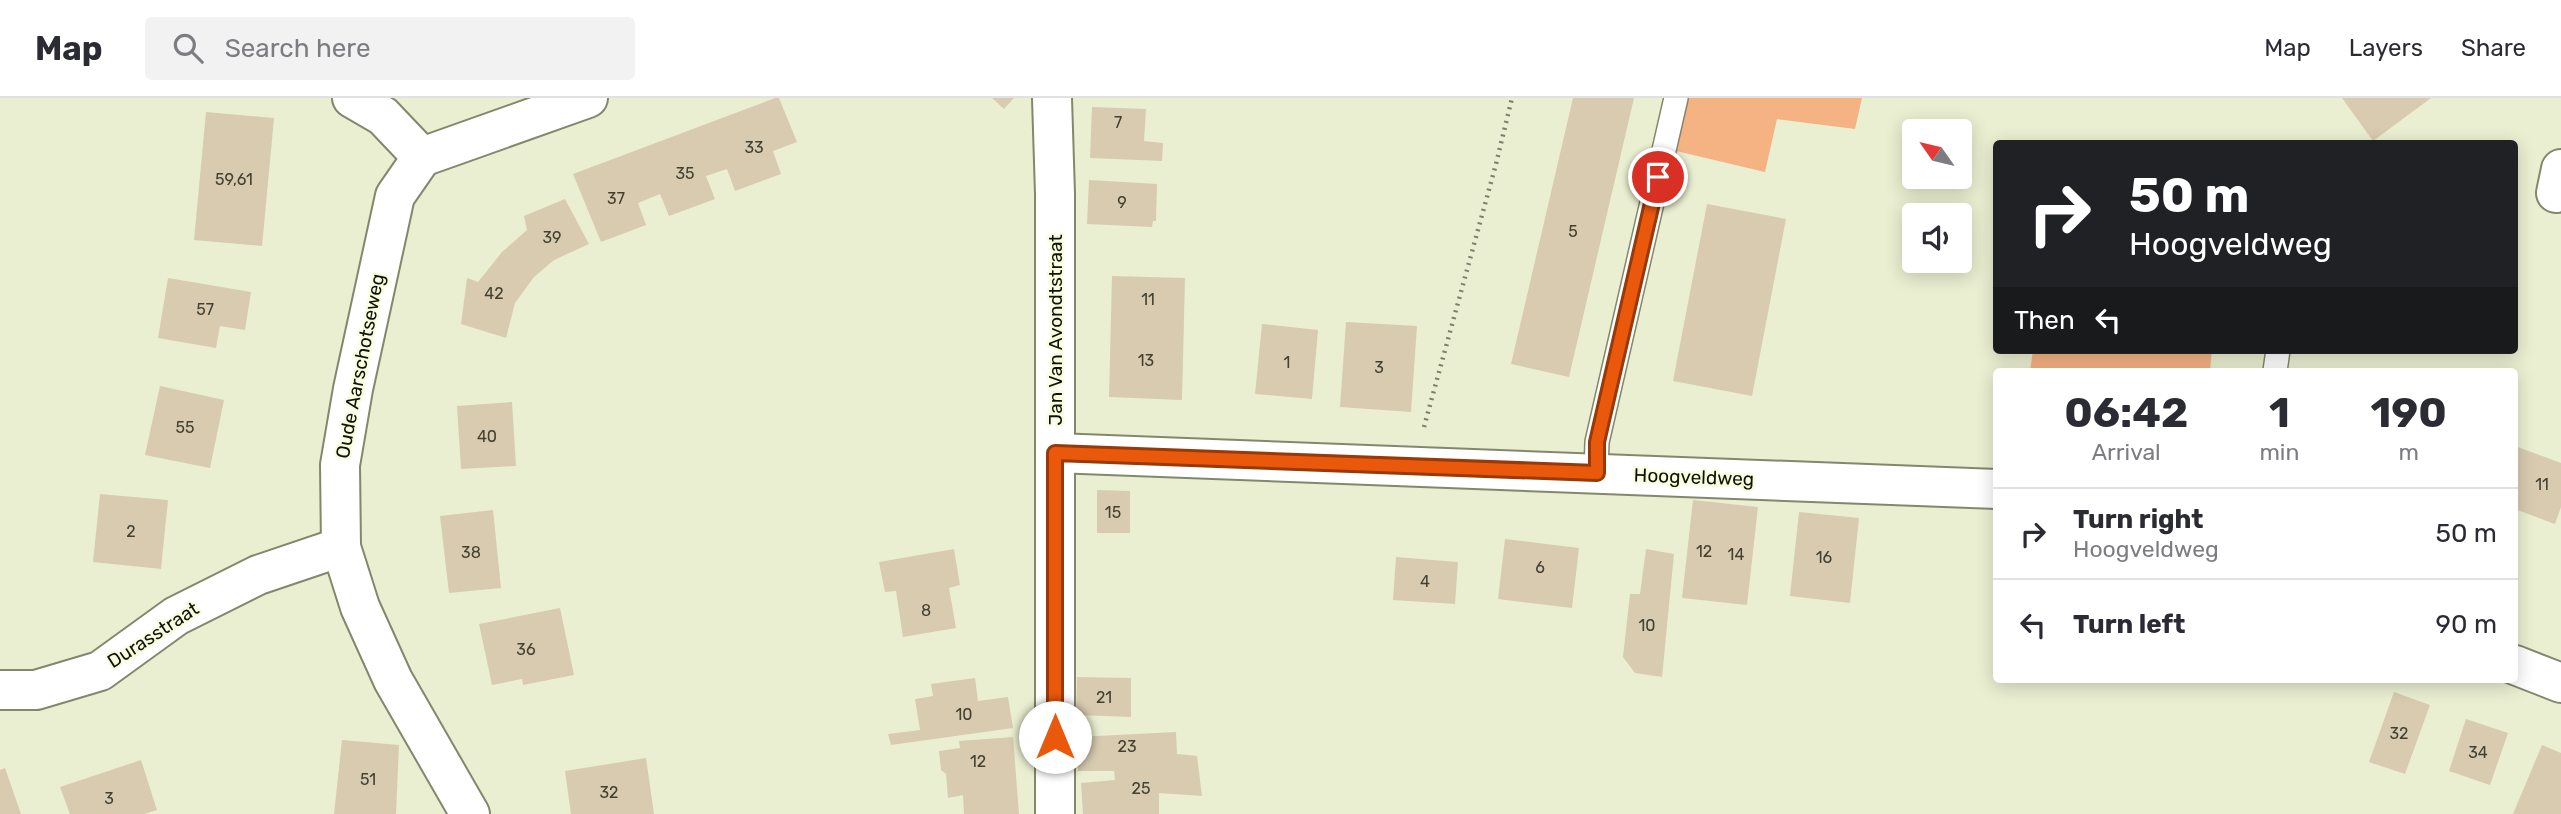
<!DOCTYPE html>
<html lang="en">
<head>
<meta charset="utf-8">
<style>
  :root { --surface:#fff; --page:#f2f2f3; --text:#2b2b33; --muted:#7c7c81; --line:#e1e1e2 }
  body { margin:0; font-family:Rubik,sans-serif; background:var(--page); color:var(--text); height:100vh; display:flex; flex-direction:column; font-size:26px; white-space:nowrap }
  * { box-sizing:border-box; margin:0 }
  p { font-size:23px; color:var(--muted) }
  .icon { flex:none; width:38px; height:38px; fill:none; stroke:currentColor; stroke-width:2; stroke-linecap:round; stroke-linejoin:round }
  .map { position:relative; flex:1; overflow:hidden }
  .panel { position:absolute; left:1993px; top:270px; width:525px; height:315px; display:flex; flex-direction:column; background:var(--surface); border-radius:7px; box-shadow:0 4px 18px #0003 }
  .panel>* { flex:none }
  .top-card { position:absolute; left:1993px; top:42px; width:525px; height:214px; border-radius:7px; box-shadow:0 4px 18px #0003; background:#202124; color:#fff; overflow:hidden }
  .needle { width:46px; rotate:304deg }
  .controls { position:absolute; left:1902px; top:21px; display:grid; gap:14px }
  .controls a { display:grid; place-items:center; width:70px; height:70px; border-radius:7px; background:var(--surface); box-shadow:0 4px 18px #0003; font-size:35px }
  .pin { position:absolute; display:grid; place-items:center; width:60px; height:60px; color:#fff; margin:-30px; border:4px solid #fff; border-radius:50%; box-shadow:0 2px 7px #0007 }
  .me { position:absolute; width:77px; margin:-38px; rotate:0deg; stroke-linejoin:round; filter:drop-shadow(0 0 5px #0008) }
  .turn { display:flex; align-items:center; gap:24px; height:147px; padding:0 21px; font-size:32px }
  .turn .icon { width:91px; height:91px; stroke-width:2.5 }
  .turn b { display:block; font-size:49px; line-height:60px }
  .then { display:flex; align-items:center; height:66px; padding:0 21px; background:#0003; gap:14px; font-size:26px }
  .eta { display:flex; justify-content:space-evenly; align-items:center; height:119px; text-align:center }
  .eta b { font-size:42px; font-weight:700; line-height:49px }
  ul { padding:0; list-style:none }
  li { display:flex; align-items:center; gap:21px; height:91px; padding:0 21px; border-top:2px solid var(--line) }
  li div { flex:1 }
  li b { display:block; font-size:26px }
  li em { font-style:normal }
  header { display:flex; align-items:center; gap:42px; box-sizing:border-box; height:98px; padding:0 35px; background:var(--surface); border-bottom:2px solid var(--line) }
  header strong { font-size:33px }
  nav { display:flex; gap:38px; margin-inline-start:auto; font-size:24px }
  .search { width:490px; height:63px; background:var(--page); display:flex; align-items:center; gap:18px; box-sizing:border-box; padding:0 24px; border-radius:7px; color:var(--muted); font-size:26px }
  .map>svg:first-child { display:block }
  .green { fill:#f5b383 }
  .building { fill:#d8cbb0 }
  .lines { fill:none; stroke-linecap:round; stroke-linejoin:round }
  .service-casing { stroke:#83876c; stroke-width:26 }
  .minor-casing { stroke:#83876c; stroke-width:42 }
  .path { stroke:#7c7e6a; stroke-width:4.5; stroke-dasharray:2 5; stroke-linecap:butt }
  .service { stroke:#fff; stroke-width:23 }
  .minor { stroke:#fff; stroke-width:38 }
  .route-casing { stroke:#983908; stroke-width:18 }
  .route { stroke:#ea580c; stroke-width:12 }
  .labels { text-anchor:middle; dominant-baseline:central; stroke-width:5; stroke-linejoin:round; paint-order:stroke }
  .number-label { font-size:16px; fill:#424031 }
  .street-label { font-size:19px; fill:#101107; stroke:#f8fdde }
</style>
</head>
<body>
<header>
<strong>Map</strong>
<div class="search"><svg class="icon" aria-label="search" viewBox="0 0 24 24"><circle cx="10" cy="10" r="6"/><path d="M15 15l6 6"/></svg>Search here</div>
<nav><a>Map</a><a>Layers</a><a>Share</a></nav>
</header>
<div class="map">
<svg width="2561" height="716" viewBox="0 0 2561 716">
  <rect width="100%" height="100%" fill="#ebefd1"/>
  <g class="green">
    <polygon points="1688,0 1862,0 1855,31 1777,21 1765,74 1676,53"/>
    <polygon points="2033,252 2212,252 2210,273 2030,273"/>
  </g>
  <g class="building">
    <polygon points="775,0 779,0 797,44 773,53 781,76 735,93 727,71 706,78 715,101 669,118 660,96 638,105 646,127 601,144 573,76"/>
    <polygon points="992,0 1014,0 1004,11"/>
    <polygon points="1573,0 1634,0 1569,279 1511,266"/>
    <polygon points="2342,0 2431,0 2373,43"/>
    <polygon points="1092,9 1146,11 1144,43 1163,45 1162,63 1090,60"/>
    <polygon points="206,14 274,20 262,148 194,142"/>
    <polygon points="1089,82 1157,86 1156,123 1153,123 1152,129 1087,126"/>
    <polygon points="565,101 589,146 554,162 534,179 515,205 506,240 461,226 467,180 478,184 502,154 527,132 524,118"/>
    <polygon points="1707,106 1786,121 1752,298 1673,283"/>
    <polygon points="1112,178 1185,180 1182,302 1109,299"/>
    <polygon points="168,180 251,194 245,232 220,228 216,250 158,240"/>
    <polygon points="1346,224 1417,228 1411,314 1340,309"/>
    <polygon points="1262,226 1318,232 1312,301 1255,296"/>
    <polygon points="160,288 224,302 210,370 145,357"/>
    <polygon points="512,304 516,368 461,371 457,308"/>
    <polygon points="2515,348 2561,365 2561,409 2555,426 2515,411"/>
    <polygon points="1097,392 1130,393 1130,435 1097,435"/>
    <polygon points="100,396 168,402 161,471 93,464"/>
    <polygon points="1693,402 1758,409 1747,507 1682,500"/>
    <polygon points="493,412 501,490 449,495 440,418"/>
    <polygon points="1799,414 1859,420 1850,505 1790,498"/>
    <polygon points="1505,441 1579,450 1572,510 1498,501"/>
    <polygon points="954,451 960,487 949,490 956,530 903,539 896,493 885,494 879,464"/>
    <polygon points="1646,451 1674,456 1662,579 1635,575 1623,559 1630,496 1640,496"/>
    <polygon points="1396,459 1458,464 1455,506 1393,502"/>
    <polygon points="560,510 574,577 523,587 522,581 492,587 479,526"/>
    <polygon points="1077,579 1131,580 1131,619 1076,617"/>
    <polygon points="975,580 978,603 1008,599 1013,630 891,647 888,636 920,632 915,601 933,598 931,586"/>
    <polygon points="2394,594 2430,607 2405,676 2369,664"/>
    <polygon points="2466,621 2508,635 2490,687 2449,673"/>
    <polygon points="1176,634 1177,656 1197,658 1202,698 1159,695 1159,716 1083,716 1081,685 1115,682 1114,673 1078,673 1077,639"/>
    <polygon points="1013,639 1019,716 964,716 963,697 948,700 946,676 941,672 939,653 960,650 959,643"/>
    <polygon points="342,642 399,647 396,716 334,716"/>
    <polygon points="2542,647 2561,655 2561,716 2513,716"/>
    <polygon points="646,660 654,716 571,716 565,673"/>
    <polygon points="141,662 157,712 144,716 70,716 60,689"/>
    <polygon points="5,670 21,716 0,716 0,672"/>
  </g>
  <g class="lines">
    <g class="service-casing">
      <g id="service">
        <polyline points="2275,273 2278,252"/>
        <polyline points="1596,375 1597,344 1676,0"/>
      </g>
    </g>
    <g class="minor-casing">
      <g id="minor">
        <polyline points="352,0 383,18 422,59"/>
        <polyline points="1052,0 1055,96 1055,716"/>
        <polyline points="422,59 395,98 353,291 340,367 341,449 360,509 393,582 470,716"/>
        <polyline points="422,59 588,0"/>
        <polyline points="2556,95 2561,71"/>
        <polyline points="1055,355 1997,391"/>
        <polyline points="2515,567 2561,585"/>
        <polyline points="0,592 36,592 100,573 176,518 258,477 341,449"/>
      </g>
    </g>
    <polyline class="path" points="1424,329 1496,66 1512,0"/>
    <use href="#service" class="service"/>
    <use href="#minor" class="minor"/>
  </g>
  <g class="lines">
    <g class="route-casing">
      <polyline id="route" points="1055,639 1055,355 1597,375 1597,344 1658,79"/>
    </g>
    <use href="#route" class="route"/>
  </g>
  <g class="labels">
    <g class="number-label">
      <text x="1118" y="24">7</text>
      <text x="754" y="49">33</text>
      <text x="685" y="75">35</text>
      <text x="234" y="81">59,61</text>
      <text x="616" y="100">37</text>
      <text x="1122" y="104">9</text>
      <text x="1573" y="133">5</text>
      <text x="552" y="139">39</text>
      <text x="494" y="195">42</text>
      <text x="1148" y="201">11</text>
      <text x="205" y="211">57</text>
      <text x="1146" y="262">13</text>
      <text x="1287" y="264">1</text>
      <text x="1379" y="269">3</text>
      <text x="185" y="329">55</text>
      <text x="487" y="338">40</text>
      <text x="2542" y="386">11</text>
      <text x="1113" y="414">15</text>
      <text x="131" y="433">2</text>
      <text x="1704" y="453">12</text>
      <text x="471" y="454">38</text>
      <text x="1736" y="456">14</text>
      <text x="1824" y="459">16</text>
      <text x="1540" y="469">6</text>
      <text x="1425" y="483">4</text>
      <text x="926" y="512">8</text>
      <text x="1647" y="527">10</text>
      <text x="526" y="551">36</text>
      <text x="1104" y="599">21</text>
      <text x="964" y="616">10</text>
      <text x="2399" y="635">32</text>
      <text x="1127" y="648">23</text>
      <text x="2478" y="654">34</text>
      <text x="978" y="663">12</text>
      <text x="368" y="681">51</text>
      <text x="1141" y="690">25</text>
      <text x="609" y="694">32</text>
      <text x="109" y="700">3</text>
    </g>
    <g class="street-label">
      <text transform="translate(1055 232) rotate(-90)">Jan Van Avondtstraat</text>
      <text transform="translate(360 268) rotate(-79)">Oude Aarschotseweg</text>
      <text transform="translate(1694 379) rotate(2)">Hoogveldweg</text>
      <text transform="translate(153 537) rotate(-33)">Durasstraat</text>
    </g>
  </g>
</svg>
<div class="controls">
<a><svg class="needle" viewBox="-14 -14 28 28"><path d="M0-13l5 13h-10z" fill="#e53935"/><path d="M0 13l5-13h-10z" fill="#7c7c81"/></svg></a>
<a><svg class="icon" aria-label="sound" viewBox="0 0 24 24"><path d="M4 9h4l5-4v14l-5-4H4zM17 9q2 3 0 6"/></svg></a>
</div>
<div class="pin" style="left:1658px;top:79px;background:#d93025"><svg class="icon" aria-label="arrive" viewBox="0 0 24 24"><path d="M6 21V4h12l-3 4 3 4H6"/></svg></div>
<svg class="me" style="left:1055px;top:639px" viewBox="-20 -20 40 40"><circle r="19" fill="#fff"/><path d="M0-13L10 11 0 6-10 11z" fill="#ea580c"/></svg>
<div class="top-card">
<div class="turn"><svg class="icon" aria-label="right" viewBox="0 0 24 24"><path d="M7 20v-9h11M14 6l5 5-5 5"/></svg><div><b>50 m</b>Hoogveldweg</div></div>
<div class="then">Then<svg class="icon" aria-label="left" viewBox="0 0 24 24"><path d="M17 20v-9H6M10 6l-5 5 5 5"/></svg></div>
</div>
<section class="panel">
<div class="eta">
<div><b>06:42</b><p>Arrival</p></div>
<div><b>1</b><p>min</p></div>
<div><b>190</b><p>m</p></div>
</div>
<ul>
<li><svg class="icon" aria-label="right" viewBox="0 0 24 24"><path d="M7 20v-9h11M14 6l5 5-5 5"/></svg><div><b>Turn right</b><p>Hoogveldweg</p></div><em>50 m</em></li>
<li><svg class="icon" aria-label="left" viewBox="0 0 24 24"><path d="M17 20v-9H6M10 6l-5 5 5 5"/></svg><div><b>Turn left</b></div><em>90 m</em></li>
</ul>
</section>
</div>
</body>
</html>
